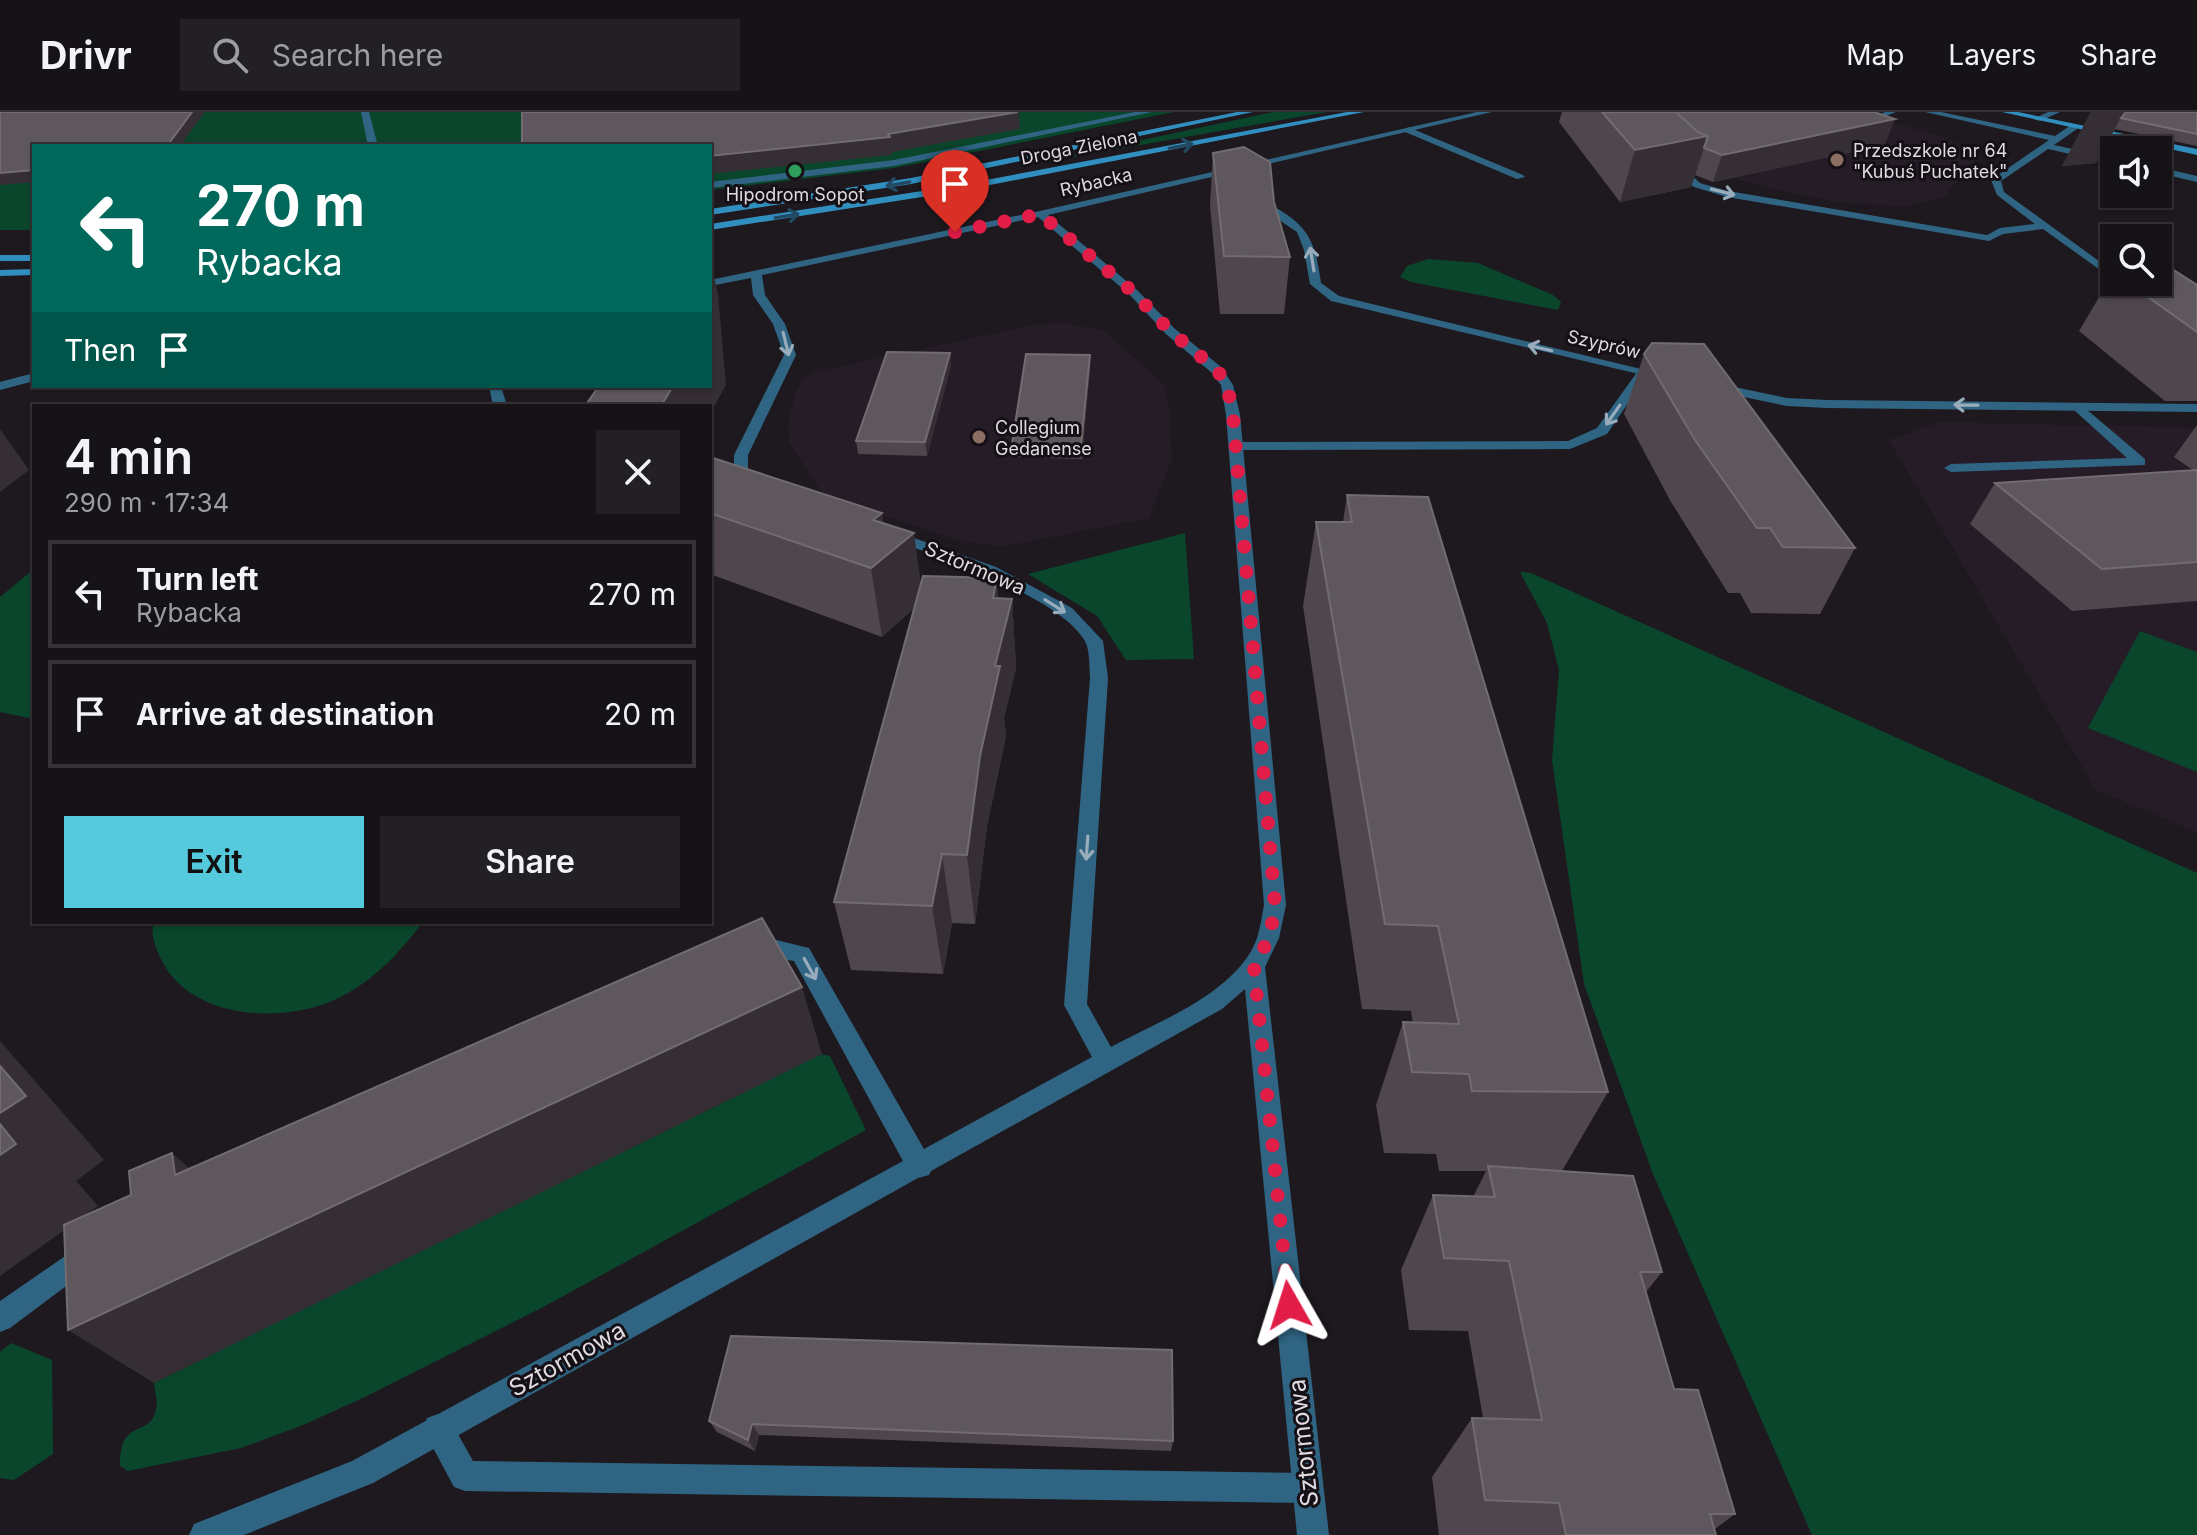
<!DOCTYPE html>
<html lang="en">
<head>
<meta charset="utf-8">
<style>
  :root { --surface:#161317; --page:#232024; --text:#f1f3f6; --muted:#9e9ea1; --line:#353236; --accent:#54cadc }
  body { margin:0; font-family:Inter,sans-serif; background:var(--page); color:var(--text); height:100vh; display:flex; flex-direction:column; font-size:30px; white-space:nowrap }
  * { box-sizing:border-box; margin:0 }
  p { font-size:26px; color:var(--muted) }
  .icon { flex:none; width:44px; height:44px; fill:none; stroke:currentColor; stroke-width:2; stroke-linecap:round; stroke-linejoin:round }
  .map { position:relative; flex:1; overflow:hidden }
  .details { position:absolute; left:32px; top:292px; width:680px; height:520px; display:flex; flex-direction:column; background:var(--surface); border-radius:0px; box-shadow:0 2px 6px #0004,0 0 0 2px var(--line) }
  .details>* { flex:none }
  .top-card { position:absolute; left:32px; top:32px; width:680px; height:244px; border-radius:0px; box-shadow:0 2px 6px #0004,0 0 0 2px var(--line); background:#00695c; color:#fff; overflow:hidden }
  .tools { position:absolute; left:2100px; top:24px; display:grid; gap:16px }
  .tools a { display:grid; place-items:center; width:72px; height:72px; border-radius:0px; background:var(--surface); box-shadow:0 2px 6px #0004,0 0 0 2px var(--line); font-size:40px }
  .pin { position:absolute; display:grid; place-items:center; width:68px; height:68px; color:#fff; margin:-82px -34px; border-radius:50% 50% 50% 0; rotate:-45deg; box-shadow:0 0 8px #0007 }
  .pin .icon { rotate:45deg }
  .me { position:absolute; width:88px; margin:-44px; rotate:354deg; stroke-linejoin:round; filter:drop-shadow(0 0 6px #0008) }
  .turn { display:flex; align-items:center; gap:28px; height:168px; padding:0 32px; font-size:36px }
  .turn .icon { width:104px; height:104px; stroke-width:2.5 }
  .turn b { display:block; font-size:56px; line-height:68px }
  .then { display:flex; align-items:center; height:76px; padding:0 32px; background:#0003; gap:16px; font-size:30px }
  .round { display:grid; place-items:center; flex:none; width:84px; height:84px; border-radius:0px; background:var(--page) }
  .overview { display:flex; align-items:center; justify-content:space-between; height:136px; padding:0 32px }
  h1 { font-size:48px; font-weight:600; line-height:60px }
  .action { display:flex; gap:16px; margin-top:auto; padding:16px 32px }
  .action a { flex:1; height:92px; border-radius:0px; background:var(--accent); color:#111; font-size:32px; font-weight:600; line-height:92px; text-align:center }
  .action a+a { background:var(--page); color:var(--text) }
  ul { padding:0; list-style:none }
  li { display:flex; align-items:center; gap:24px; height:108px; margin:0 16px 12px; padding:0 16px; border:4px solid var(--line); border-radius:0px }
  li div { flex:1 }
  li b { display:block; font-size:30px }
  li em { font-style:normal }
  header { display:flex; align-items:center; gap:48px; box-sizing:border-box; height:112px; padding:0 40px; background:var(--surface); border-bottom:2px solid var(--line) }
  header strong { font-size:38px }
  nav { display:flex; gap:44px; margin-inline-start:auto; font-size:28px }
  .search { width:560px; height:72px; background:var(--page); display:flex; align-items:center; gap:20px; box-sizing:border-box; padding:0 28px; border-radius:0px; color:var(--muted); font-size:30px }
  .map>svg:first-child { display:block }
  .built { fill:#251c28 }
  .green { fill:#0a462b }
  .lines { fill:none; stroke-linecap:round; stroke-linejoin:round }
  .lane { fill:#2f6583; fill-rule:evenodd }
  .street { fill:#2f6583; fill-rule:evenodd }
  .secondary { fill:#318fc0; fill-rule:evenodd }
  .wall { fill:#4f474d }
  .shaded-wall { fill:#352e34 }
  .building { fill:#5e575d; stroke:#726c71; stroke-width:2 }
  .oneway { stroke:#224962 }
  .oneway2 { stroke:#99acbb }
  .route { stroke:#e11d48; stroke-width:14; stroke-dasharray:0 25.2 }
  .education-dot { fill:#8d6e63; stroke:#151016; stroke-width:3 }
  .leisure-dot { fill:#2e9e5b; stroke:#151016; stroke-width:3 }
  .labels { text-anchor:middle; dominant-baseline:central; stroke-width:6; stroke-linejoin:round; paint-order:stroke }
  .far-street-label { font-size:18px; fill:#dfdbe0; stroke:#151016 }
  .far-poi-label { font-size:18px; fill:#dfdbe0; stroke:#151016; text-anchor:start }
  .street-label { font-size:20px; fill:#dfdbe0; stroke:#151016 }
  .near-street-label { font-size:24px; fill:#dfdbe0; stroke:#151016 }
</style>
</head>
<body>
<header>
<strong>Drivr</strong>
<div class="search"><svg class="icon" aria-label="search" viewBox="0 0 24 24"><circle cx="10" cy="10" r="6"/><path d="M15 15l6 6"/></svg>Search here</div>
<nav><a>Map</a><a>Layers</a><a>Share</a></nav>
</header>
<div class="map">
<svg width="2197" height="1423" viewBox="0 0 2197 1423">
  <rect width="100%" height="100%" fill="#1e191f"/>
  <g class="built">
    <polygon points="1809,0 1875,6 1935,22 1965,35 1973,42 1974,50 1944,85 1906,94 1844,91 1767,76 1725,64"/>
    <polygon points="1064,211 1104,219 1164,272 1169,296 1172,347 1149,406 1001,435 957,428 832,387 820,378 789,330 788,311 795,282 804,266 814,260 1034,213"/>
    <polygon points="1940,310 2197,316 2197,720 2096,678 1889,328"/>
  </g>
  <g class="green">
    <polygon points="0,0 1174,0 894,56 710,78 710,34 34,34 34,118 0,118"/>
    <polygon points="1273,0 1327,0 1016,55"/>
    <polygon points="1428,147 1478,151 1553,183 1561,190 1558,198 1411,170 1400,165 1407,154"/>
    <polygon points="1185,421 1194,547 1126,548 1097,504 1028,462"/>
    <polygon points="34,457 34,607 0,600 0,485"/>
    <polygon points="1520,460 1531,461 2197,761 2197,1423 1812,1423 1653,1062 1584,872 1552,648 1559,558 1547,511"/>
    <polygon points="2140,519 2197,540 2197,660 2088,616"/>
    <path d="M154 810H423C394 848 362 881 315 895 261 910 185 901 160 845 155 834 150 821 154 810Z"/>
    <path d="M822 942 830 944 866 1018 547 1193 365 1285 303 1313 241 1336 128 1359 120 1354C120 1304 149 1327 156 1298 158 1290 155 1280 154 1271Z"/>
    <polygon points="11,1231 52,1248 53,1342 14,1368 0,1366 0,1240"/>
  </g>
  <g class="lines">
    <g class="lane">
      <polygon points="361,0 369,0 378,34 368,34"/>
      <polygon points="1135,0 1152,0 894,54 710,76 710,70 894,48"/>
      <polygon points="1408,15 1523,63 1525,65 1517,67 1405,20"/>
      <polygon points="1644,255 1650,259 1607,322 1570,337 1236,338 1229,334 1236,330 1568,329 1597,316 1640,256"/>
      <polygon points="489,274 501,274 507,294 493,294"/>
      <polygon points="2079,291 2145,347 2145,353 1951,360 1944,356 1951,352 2127,346 2074,298 2074,292"/>
      <polygon points="87,1129 97,1133 100,1142 97,1151 10,1216 0,1220 0,1189"/>
      <polygon points="438,1302 449,1306 473,1349 1308,1361 1319,1365 1323,1376 1319,1387 1308,1391 465,1379 454,1375 423,1317 427,1306"/>
    </g>
    <g class="street">
      <path d="M1477 0H1492L1048 103 1137 178 1174 216 1221 255 1233 273 1240 303 1286 793 1279 826 1265 855 1329 1423H1297L1245 877 1222 897 931 1059 929 1063 918 1066 373 1371 244 1423H189L194 1412 352 1349 903 1049 794 849 746 841 743 835 746 829 760 824 809 836 924 1037 1092 945 1064 893 1090 566C1089 555 1090 538 1085 529 1058 483 936 444 887 426V420H897L996 455 1072 496 1103 529 1108 566 1087 892 1111 935C1157 910 1221 887 1250 841 1259 827 1261 809 1264 793L1226 303 1221 273 1212 261 1166 222 1129 182 1038 105 762 163 765 183 785 212 796 243 748 343V360L764 374 757 378 734 361V343L784 243 773 212 753 183 751 166 710 174V168L1040 99Z"/>
      <polygon points="1885,0 1896,0 1876,8 1876,4"/>
      <polygon points="1925,0 1941,0 2055,24 2071,13 2077,13 2077,17 2054,33 2114,46 2114,52 2048,37 2001,69 2004,80 2114,160 2114,168 2043,117 2003,122 1989,129 1727,85 1694,75 1669,52 1677,50 1700,71 1728,79 1987,123 2000,116 2035,112 1997,83 1991,68 2049,28"/>
      <polygon points="2048,0 2060,0 2040,9 2033,7"/>
      <polygon points="2158,55 2197,64 2197,70 2158,61"/>
      <path d="M1251 85C1259 85 1266 90 1273 94 1310 115 1315 130 1321 171L1339 184 1670 264 1664 268 1331 189 1310 172 1304 138 1297 120 1251 89Z"/>
      <polygon points="34,261 34,269 0,278 0,270"/>
      <polygon points="1715,271 1787,286 1827,288 2197,292 2197,300 1827,296 1787,294 1710,278 1710,272"/>
    </g>
    <g class="secondary">
      <polygon points="1237,0 1253,0 911,72 710,103 710,97 911,66"/>
      <polygon points="1347,0 1364,0 954,80 710,118 710,112 954,74"/>
      <polygon points="2002,0 2018,0 2197,37 2197,43"/>
      <rect x="0" y="143" width="34" height="6"/>
      <polygon points="34,157 34,163 0,164 0,158"/>
    </g>
  </g>
  <g class="wall">
    <polygon points="1562,0 1874,0 1895,7 1884,33 1713,70 1695,63 1691,75 1620,90 1559,10"/>
    <polygon points="2091,0 2124,0 2124,2 2197,0 2197,34 2115,17 2096,51 2062,54"/>
    <polygon points="1213,41 1274,90 1290,145 1284,202 1220,202 1210,93"/>
    <polygon points="2114,160 2114,170 2158,170 2197,173 2197,289 2165,289 2079,219"/>
    <polygon points="950,241 951,254 927,344 858,342 856,329"/>
    <polygon points="1644,242 1855,436 1820,502 1751,501 1740,481 1728,481 1671,390 1624,302"/>
    <polygon points="1090,243 1090,256 1082,347 1012,345 1012,332"/>
    <polygon points="2197,313 2197,489 2072,499 1970,412 1995,371 2194,359 2174,345"/>
    <polygon points="710,345 882,401 883,411 921,472 997,466 998,486 1012,487 1016,556 1004,606 1006,624 987,714 975,812 952,811 943,862 851,858 834,790 914,496 882,525 710,462"/>
    <polygon points="1347,383 1608,980 1562,1059 1662,1160 1646,1180 1674,1277 1735,1402 1715,1417 1716,1423 1439,1423 1432,1365 1472,1306 1483,1306 1468,1219 1409,1218 1401,1158 1433,1083 1473,1085 1486,1059 1439,1059 1436,1042 1384,1041 1376,993 1403,910 1413,911 1411,899 1362,897 1303,494 1316,410 1343,410"/>
    <polygon points="709,1309 1173,1329 1171,1339 759,1323 755,1339 717,1320"/>
  </g>
  <g class="shaded-wall">
    <polygon points="192,0 205,0 180,34 167,34"/>
    <polygon points="1019,0 1020,17 892,40 892,43 710,62 710,44 888,22"/>
    <polygon points="2091,0 2124,0 2096,51 2062,54"/>
    <polygon points="1895,7 1884,33 1713,70 1722,43"/>
    <polygon points="1708,24 1691,75 1620,90 1635,38"/>
    <polygon points="34,58 34,70 0,73 0,61"/>
    <polygon points="710,148 718,182 726,273 710,302 710,294 661,294 673,274 710,274"/>
    <polygon points="950,241 951,254 927,344 925,330"/>
    <polygon points="1090,243 1090,256 1082,347 1081,333"/>
    <polygon points="0,317 29,358 0,380"/>
    <polygon points="882,401 888,442 914,421 923,488 882,525 871,456 873,408"/>
    <polygon points="997,466 1001,528 1012,487 1016,556 1004,606 1006,624 987,714 975,812 967,743 980,644 995,554 993,486"/>
    <polygon points="942,742 952,811 943,862 932,794"/>
    <polygon points="802,875 822,942 154,1271 68,1218"/>
    <polygon points="0,929 104,1048 76,1069 98,1094 0,1164"/>
    <polygon points="172,1041 242,1103 175,1063"/>
    <polygon points="752,1312 759,1323 755,1339 748,1328"/>
  </g>
  <g class="building">
    <polygon points="0,0 192,0 167,34 34,34 34,58 0,61"/>
    <polygon points="522,0 1018,0 888,22 890,25 710,44 710,34 522,34"/>
    <polygon points="1602,0 1676,0 1698,20 1708,24 1635,38"/>
    <polygon points="1676,0 1874,0 1895,7 1722,43 1704,36 1708,24 1698,20"/>
    <polygon points="2126,0 2197,0 2197,22 2121,6"/>
    <polygon points="1244,35 1270,50 1274,90 1290,145 1224,144 1213,41"/>
    <polygon points="2158,148 2197,173 2197,220 2127,170 2158,170"/>
    <polygon points="1652,231 1704,232 1855,436 1783,435 1770,416 1757,416 1695,328 1644,242"/>
    <polygon points="887,240 950,241 925,330 856,329"/>
    <polygon points="1026,242 1090,243 1081,333 1012,332"/>
    <polygon points="599,274 673,274 661,294 585,294"/>
    <polygon points="710,345 882,401 873,408 914,421 871,456 710,401"/>
    <polygon points="2197,358 2197,450 2102,457 1995,371"/>
    <polygon points="1347,383 1428,385 1608,980 1472,979 1469,962 1412,960 1403,910 1459,912 1438,814 1385,812 1316,410 1352,410"/>
    <polygon points="923,464 997,466 993,486 1012,487 995,554 1000,554 980,644 967,743 942,742 932,794 834,790"/>
    <polygon points="762,806 802,875 68,1218 64,1113 131,1083 129,1059 172,1041 175,1063"/>
    <polygon points="0,954 26,984 0,1001"/>
    <polygon points="0,1012 16,1032 0,1043"/>
    <polygon points="1488,1054 1633,1064 1662,1160 1640,1160 1674,1277 1698,1278 1735,1402 1710,1402 1716,1423 1566,1423 1559,1391 1485,1388 1472,1306 1542,1308 1509,1149 1444,1146 1433,1083 1495,1085"/>
    <polygon points="731,1224 1172,1238 1173,1329 752,1312 748,1328 709,1309"/>
  </g>
  <defs><path id="oneway-shaft" d="M-6 0H5M1.5-3L5.5 0L1.5 3" fill="none" stroke-width="1.6" stroke-linecap="round" stroke-linejoin="round" transform="scale(2)"/></defs>
  <g class="oneway">
    <use href="#oneway-shaft" transform="translate(1181 34) rotate(-11)"/>
    <use href="#oneway-shaft" transform="translate(898 72) rotate(170)"/>
    <use href="#oneway-shaft" transform="translate(787 104) rotate(-9)"/>
  </g>
  <g class="oneway2">
    <use href="#oneway-shaft" transform="translate(1723 80) rotate(14)"/>
    <use href="#oneway-shaft" transform="translate(1312 147) rotate(-99)"/>
    <use href="#oneway-shaft" transform="translate(786 232) rotate(76)"/>
    <use href="#oneway-shaft" transform="translate(1540 236) rotate(-167)"/>
    <use href="#oneway-shaft" transform="translate(1966 293) rotate(-179)"/>
    <use href="#oneway-shaft" transform="translate(1613 303) rotate(125)"/>
    <use href="#oneway-shaft" transform="translate(1055 494) rotate(32)"/>
    <use href="#oneway-shaft" transform="translate(1087 736) rotate(94)"/>
    <use href="#oneway-shaft" transform="translate(810 857) rotate(61)"/>
  </g>
  <g class="lines">
    <polyline class="route" points="955,120 1040,102 1133,180 1170,219 1217,258 1227,273 1233,303 1275,793 1270,823 1254,856 1289,1193"/>
  </g>
  <g class="education-dot">
    <circle cx="1837" cy="48" r="8"/>
    <circle cx="979" cy="325" r="8"/>
  </g>
  <circle class="leisure-dot" cx="795" cy="59" r="8"/>
  <g class="labels">
    <g class="far-street-label">
      <text transform="translate(1079 35) rotate(-11)">Droga Zielona</text>
      <text transform="translate(1096 70) rotate(-13)">Rybacka</text>
      <text transform="translate(1604 232) rotate(13)">Szyprów</text>
    </g>
    <g class="far-poi-label">
      <text x="1853" y="38">Przedszkole nr 64<tspan x="1853" dy="21">"Kubuś Puchatek"</tspan></text>
      <text x="795" y="82" text-anchor="middle">Hipodrom Sopot</text>
      <text x="995" y="315">Collegium<tspan x="995" dy="21">Gedanense</tspan></text>
    </g>
    <g class="street-label">
      <text transform="translate(975 456) rotate(23)">Sztormowa</text>
    </g>
    <g class="near-street-label">
      <text transform="translate(567 1247) rotate(-29)">Sztormowa</text>
      <text transform="translate(1303 1331) rotate(-96)">Sztormowa</text>
    </g>
  </g>
</svg>
<div class="tools">
<a><svg class="icon" aria-label="sound" viewBox="0 0 24 24"><path d="M4 9h4l5-4v14l-5-4H4zM17 9q2 3 0 6"/></svg></a>
<a><svg class="icon" aria-label="search" viewBox="0 0 24 24"><circle cx="10" cy="10" r="6"/><path d="M15 15l6 6"/></svg></a>
</div>
<div class="pin" style="left:955px;top:120px;background:#d93025"><svg class="icon" aria-label="arrive" viewBox="0 0 24 24"><path d="M6 21V4h12l-3 4 3 4H6"/></svg></div>
<svg class="me" style="left:1289px;top:1193px" viewBox="-20 -20 40 40"><path d="M0-17L14 15 0 8-14 15z" fill="#e11d48" stroke="#fff" stroke-width="4"/></svg>
<div class="top-card">
<div class="turn"><svg class="icon" aria-label="left" viewBox="0 0 24 24"><path d="M17 20v-9H6M10 6l-5 5 5 5"/></svg><div><b>270 m</b>Rybacka</div></div>
<div class="then">Then<svg class="icon" aria-label="arrive" viewBox="0 0 24 24"><path d="M6 21V4h12l-3 4 3 4H6"/></svg></div>
</div>
<section class="details">
<div class="overview"><div><h1>4 min</h1><p>290 m · 17:34</p></div><a class="round"><svg class="icon" aria-label="close" viewBox="0 0 24 24"><path d="M6 6l12 12M18 6L6 18"/></svg></a></div>
<ul>
<li><svg class="icon" aria-label="left" viewBox="0 0 24 24"><path d="M17 20v-9H6M10 6l-5 5 5 5"/></svg><div><b>Turn left</b><p>Rybacka</p></div><em>270 m</em></li>
<li><svg class="icon" aria-label="arrive" viewBox="0 0 24 24"><path d="M6 21V4h12l-3 4 3 4H6"/></svg><div><b>Arrive at destination</b></div><em>20 m</em></li>
</ul>
<div class="action"><a>Exit</a><a>Share</a></div>
</section>
</div>
</body>
</html>
